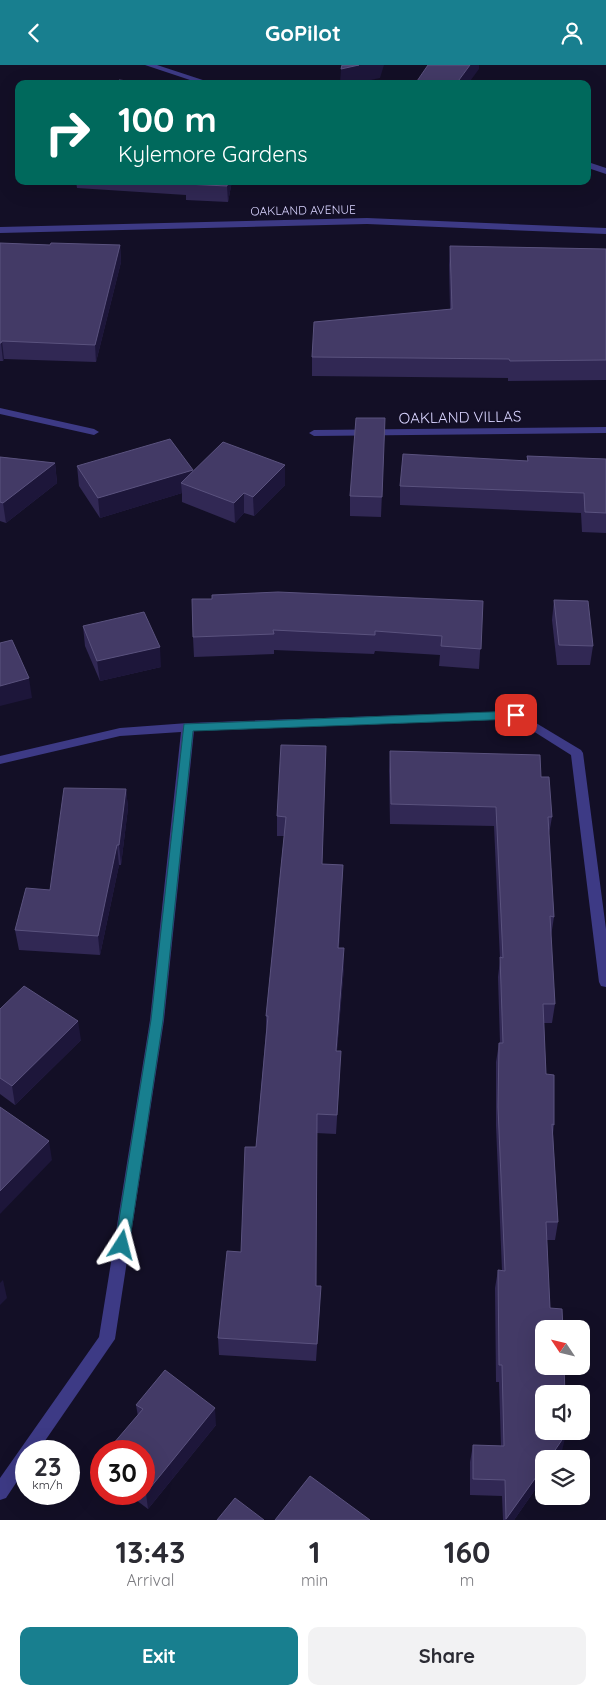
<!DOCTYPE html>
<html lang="en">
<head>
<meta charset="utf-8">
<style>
  :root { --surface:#fff; --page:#f2f2f3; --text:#2b2b33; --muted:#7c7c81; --accent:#187f8f }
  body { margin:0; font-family:Quicksand,sans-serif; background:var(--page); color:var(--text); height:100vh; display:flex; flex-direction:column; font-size:19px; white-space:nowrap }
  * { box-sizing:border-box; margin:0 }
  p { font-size:16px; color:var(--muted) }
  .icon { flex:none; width:28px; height:28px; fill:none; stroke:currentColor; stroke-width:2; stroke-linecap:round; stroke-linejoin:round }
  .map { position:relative; height:1455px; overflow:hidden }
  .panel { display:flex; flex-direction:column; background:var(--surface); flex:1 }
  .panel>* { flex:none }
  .top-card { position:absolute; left:15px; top:15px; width:576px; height:105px; border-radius:10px; box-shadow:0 5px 20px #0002; background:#00695c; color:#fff; overflow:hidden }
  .needle { width:32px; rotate:305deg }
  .tools { position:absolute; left:535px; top:1255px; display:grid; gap:10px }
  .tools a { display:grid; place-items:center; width:55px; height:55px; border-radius:10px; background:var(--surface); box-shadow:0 5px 20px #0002; font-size:25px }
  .speed { position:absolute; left:15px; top:1375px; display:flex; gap:10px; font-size:25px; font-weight:700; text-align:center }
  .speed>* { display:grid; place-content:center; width:65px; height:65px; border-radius:50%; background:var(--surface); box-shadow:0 5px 20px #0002; line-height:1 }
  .speed small { font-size:12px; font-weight:400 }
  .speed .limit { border:8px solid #d22; background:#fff; color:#111 }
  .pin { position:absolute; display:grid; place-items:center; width:42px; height:42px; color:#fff; margin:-21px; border-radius:10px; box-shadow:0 2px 8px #0006 }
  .me { position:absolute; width:55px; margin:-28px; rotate:9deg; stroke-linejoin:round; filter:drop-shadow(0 0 4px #0008) }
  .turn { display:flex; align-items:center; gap:18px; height:105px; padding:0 20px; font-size:22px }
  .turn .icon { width:65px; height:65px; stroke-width:2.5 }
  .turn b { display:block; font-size:35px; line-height:42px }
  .eta { display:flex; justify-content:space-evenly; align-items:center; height:85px; text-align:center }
  .eta b { font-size:30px; font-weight:700; line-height:35px }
  .action { display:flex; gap:10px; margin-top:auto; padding:10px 20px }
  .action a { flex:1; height:58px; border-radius:10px; background:var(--accent); color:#fff; font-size:20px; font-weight:700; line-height:58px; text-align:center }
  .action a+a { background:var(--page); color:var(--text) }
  header { display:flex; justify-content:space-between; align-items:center; height:65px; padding:0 20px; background:var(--accent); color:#fff; font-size:22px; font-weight:700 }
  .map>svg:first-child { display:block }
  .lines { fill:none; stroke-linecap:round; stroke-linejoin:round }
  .minor { fill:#3d3a85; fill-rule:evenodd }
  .wall { fill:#312854 }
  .shaded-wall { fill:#1d163a }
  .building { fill:#433a66; stroke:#5a527e }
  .route { fill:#187f8f; stroke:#10535d }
  .labels { text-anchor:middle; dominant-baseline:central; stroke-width:4; stroke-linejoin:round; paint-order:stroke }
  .far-street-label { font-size:12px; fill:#d9d4ff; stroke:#130f26 }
  .street-label { font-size:15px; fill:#d9d4ff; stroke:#130f26 }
</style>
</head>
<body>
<header><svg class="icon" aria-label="back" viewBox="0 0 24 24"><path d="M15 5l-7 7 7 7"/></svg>GoPilot<svg class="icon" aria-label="person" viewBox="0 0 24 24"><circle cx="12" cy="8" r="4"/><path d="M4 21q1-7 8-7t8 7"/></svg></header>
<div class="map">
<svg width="606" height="1455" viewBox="0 0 606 1455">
  <rect width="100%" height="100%" fill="#130f26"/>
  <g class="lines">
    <g class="minor">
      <polygon points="145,0 157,0 215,19 202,19"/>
      <polygon points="588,97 606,103 606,109 588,103"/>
      <polygon points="367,153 606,163 606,169 367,159 0,168 0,162"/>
      <polygon points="0,343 94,364 99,367 94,370 0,349"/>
      <polygon points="606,362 606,368 314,371 309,368 314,365"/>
      <polygon points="516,646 581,685 583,688 606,864 606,922 601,921 599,917 571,690 514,654 194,666 164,955 115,1274 38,1386 26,1386 26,1403 6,1433 0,1435 0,1413 99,1272 150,955 181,667 120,671 0,699 0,691 120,663 188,658"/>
    </g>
  </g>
  <g class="wall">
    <polygon points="76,116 232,116 228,137 186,135 186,130 77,123"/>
    <polygon points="0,178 50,180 120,180 121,197 96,297 4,294 3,296 0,296"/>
    <polygon points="450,181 606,184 606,315 508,316 508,313 312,311 312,292 450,244 449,200"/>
    <polygon points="385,353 381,452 350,451 350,431"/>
    <polygon points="527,391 606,394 606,468 582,467 581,448 400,440 400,421 527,396"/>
    <polygon points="0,392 55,398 57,418 6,458 0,456"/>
    <polygon points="285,400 285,420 254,451 244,448 235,458 182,437 182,428 100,453 79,421 77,401 193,406"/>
    <polygon points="554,535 593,581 590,600 557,600 552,555"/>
    <polygon points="483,536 479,604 439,601 440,590 375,586 374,589 274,585 274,589 194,592 193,572"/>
    <polygon points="83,561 161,602 100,616 85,581"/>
    <polygon points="326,681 322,799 343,800 339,883 344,902 337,986 340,1005 336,1069 316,1068 316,1221 320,1239 316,1296 219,1290 218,1273 241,1187 256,1082 266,966 266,951 284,771 277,771 277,751"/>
    <polygon points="390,686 541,712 552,752 549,769 554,852 551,871 555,939 552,958 544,958 546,1009 554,1060 553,1069 558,1157 555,1175 547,1175 550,1243 562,1386 557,1394 544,1394 544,1412 514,1455 503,1455 502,1431 470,1430 470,1397 473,1380 501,1381 499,1317 496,1317 495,1223 498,1205 502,1206 496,1061 496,997 499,978 500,978 498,912 500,895 494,761 390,759 389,706"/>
    <polygon points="126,724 128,743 121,800 119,800 100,890 19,885 15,865 50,825"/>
    <polygon points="0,944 81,975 15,1040 0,1029"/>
    <polygon points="136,1340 216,1360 148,1444 128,1429 144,1429 144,1386"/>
  </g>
  <g class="shaded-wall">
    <polygon points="359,0 384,0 380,13 352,19 340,19 341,4"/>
    <polygon points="470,0 479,0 479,4 468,19 456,19"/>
    <polygon points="228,116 232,116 228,137 227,121"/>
    <polygon points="120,180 121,197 96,297 95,280"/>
    <polygon points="2,276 4,294 3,296 1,278"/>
    <polygon points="55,398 57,418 6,458 3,438"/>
    <polygon points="285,400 285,420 254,451 253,432"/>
    <polygon points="193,405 194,422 181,418 182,428 100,453 98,433"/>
    <polygon points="244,428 244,448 235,458 234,438"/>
    <polygon points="160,582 161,602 100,616 97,596"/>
    <polygon points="29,613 32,633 0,641 0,621"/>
    <polygon points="126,724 128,743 121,800 119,780"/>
    <polygon points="117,780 119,800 100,890 98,871"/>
    <polygon points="343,800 342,819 338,902 338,883"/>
    <polygon points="344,883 344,902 335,1005 336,986"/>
    <polygon points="78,956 81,975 15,1040 12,1021"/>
    <polygon points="49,1076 52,1095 0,1149 0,1126"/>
    <polygon points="3,1215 7,1233 0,1240 0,1218"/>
    <polygon points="215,1343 216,1360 148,1444 146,1428"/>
    <polygon points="566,1369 562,1386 557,1394 549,1394"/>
    <polygon points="544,1401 544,1412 514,1455 506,1455"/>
  </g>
  <g class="building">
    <polygon points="342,0 359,0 341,4"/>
    <polygon points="428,0 470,0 456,19 415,19"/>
    <polygon points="119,15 154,19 116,19"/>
    <polygon points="186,116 228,116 227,121 185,119"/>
    <polygon points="0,178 50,180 51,178 120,180 95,280 2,276 1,278 0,278"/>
    <polygon points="450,181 606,184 606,295 510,296 509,294 312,292 314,257 452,244"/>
    <polygon points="356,353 385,353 382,432 350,431"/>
    <polygon points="170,374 193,405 98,433 77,401"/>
    <polygon points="223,377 285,400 253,432 244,428 234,438 181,418"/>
    <polygon points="403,389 528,396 527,391 606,394 606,448 585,447 584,428 400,421"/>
    <polygon points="0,392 55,398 3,438 0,437"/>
    <polygon points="278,527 483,536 481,584 441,581 442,571 375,566 375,570 273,565 274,569 193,572 192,534 212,534 212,530"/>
    <polygon points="554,535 588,536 593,581 559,580"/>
    <polygon points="144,547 160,582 97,596 83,561"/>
    <polygon points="12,575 29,613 0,621 0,578"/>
    <polygon points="281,680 326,681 322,799 343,800 338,883 344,883 336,986 341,986 337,1050 317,1049 316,1221 321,1221 317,1279 218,1273 227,1186 241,1187 245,1082 256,1082 268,951 266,951 286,752 277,751"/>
    <polygon points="390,686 540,690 541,712 549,712 552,752 548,752 554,852 550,851 555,939 543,939 546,1009 554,1010 554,1060 552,1059 558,1157 546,1157 550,1243 562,1244 563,1264 544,1264 544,1301 564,1301 565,1329 544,1329 544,1366 566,1366 566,1369 549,1394 544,1394 544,1401 506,1454 505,1415 473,1414 473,1380 504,1381 502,1300 499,1300 498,1205 505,1206 498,1042 499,978 503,978 500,892 503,893 496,742 391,739"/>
    <polygon points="64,723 126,724 119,780 117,780 98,871 15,865 26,823 50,825"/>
    <polygon points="24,921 78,956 12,1021 0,1013 0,944"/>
    <polygon points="0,1042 49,1076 0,1126"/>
    <polygon points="165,1305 215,1343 146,1428 144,1426 144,1386 107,1386 143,1344 136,1340"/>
    <polygon points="310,1411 370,1455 275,1455"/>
    <polygon points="235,1433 264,1455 217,1455"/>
  </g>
  <polygon class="route" points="516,646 521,650 516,654 193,666 163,955 129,1180 127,1185 122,1186 117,1185 115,1180 151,955 184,659"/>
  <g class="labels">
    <g class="far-street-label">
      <text transform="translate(303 145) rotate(-1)">OAKLAND AVENUE</text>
    </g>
    <g class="street-label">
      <text transform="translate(460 352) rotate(-1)">OAKLAND VILLAS</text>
    </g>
  </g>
</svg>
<div class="tools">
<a><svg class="needle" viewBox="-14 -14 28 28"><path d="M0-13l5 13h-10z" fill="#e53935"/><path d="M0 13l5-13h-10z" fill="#7c7c81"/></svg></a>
<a><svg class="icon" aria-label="sound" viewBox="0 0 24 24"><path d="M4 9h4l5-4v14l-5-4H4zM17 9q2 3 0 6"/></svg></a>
<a><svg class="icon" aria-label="layers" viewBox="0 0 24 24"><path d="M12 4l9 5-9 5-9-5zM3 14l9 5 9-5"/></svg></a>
</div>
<div class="speed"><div>23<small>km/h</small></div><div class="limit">30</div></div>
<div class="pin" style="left:516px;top:650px;background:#d93025"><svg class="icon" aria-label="arrive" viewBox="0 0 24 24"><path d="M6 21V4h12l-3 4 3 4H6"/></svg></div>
<svg class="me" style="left:122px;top:1180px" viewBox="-20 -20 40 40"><path d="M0-17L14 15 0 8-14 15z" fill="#187f8f" stroke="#fff" stroke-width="4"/></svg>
<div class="top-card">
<div class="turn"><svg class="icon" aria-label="right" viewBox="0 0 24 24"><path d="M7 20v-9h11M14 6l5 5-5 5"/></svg><div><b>100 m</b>Kylemore Gardens</div></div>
</div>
</div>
<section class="panel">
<div class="eta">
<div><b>13:43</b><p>Arrival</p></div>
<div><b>1</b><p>min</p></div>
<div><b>160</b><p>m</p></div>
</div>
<div class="action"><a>Exit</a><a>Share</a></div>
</section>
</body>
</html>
